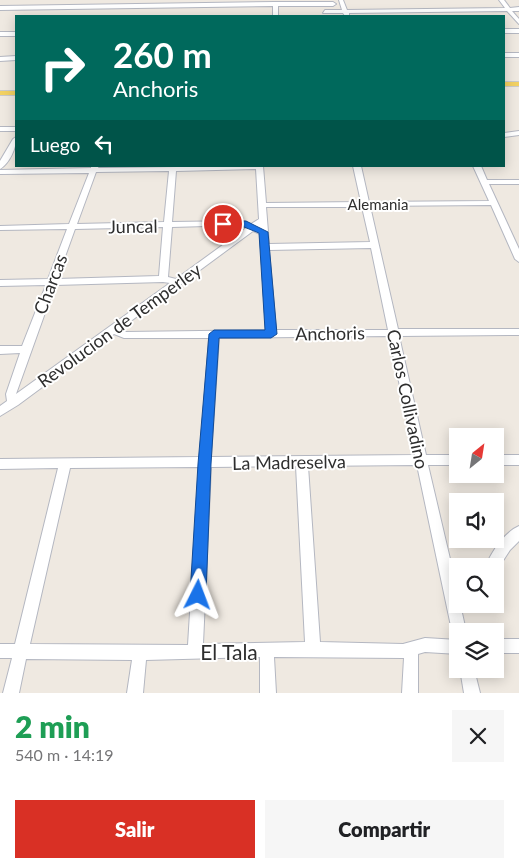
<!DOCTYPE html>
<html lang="es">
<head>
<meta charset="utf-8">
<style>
  :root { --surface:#fff; --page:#f6f6f6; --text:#202124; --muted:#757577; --accent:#d93025 }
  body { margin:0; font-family:Lato,sans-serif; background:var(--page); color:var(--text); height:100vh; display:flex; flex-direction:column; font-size:19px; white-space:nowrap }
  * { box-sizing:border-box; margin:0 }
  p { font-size:16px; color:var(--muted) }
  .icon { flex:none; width:28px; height:28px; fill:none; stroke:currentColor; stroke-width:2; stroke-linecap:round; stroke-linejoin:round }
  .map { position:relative; height:693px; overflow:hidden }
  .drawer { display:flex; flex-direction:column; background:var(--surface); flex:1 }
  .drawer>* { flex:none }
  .hud { position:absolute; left:15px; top:15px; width:490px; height:152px; border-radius:0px; box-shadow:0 2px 12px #0003; background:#00695c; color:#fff; overflow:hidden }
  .needle { width:32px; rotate:30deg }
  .controls { position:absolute; left:449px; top:428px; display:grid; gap:10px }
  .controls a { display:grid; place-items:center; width:55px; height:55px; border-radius:0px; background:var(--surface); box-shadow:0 2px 12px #0003; font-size:25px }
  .pin { position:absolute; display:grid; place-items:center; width:42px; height:42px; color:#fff; margin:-21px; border:2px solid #fff; border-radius:50%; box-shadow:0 1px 5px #0007 }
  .me { position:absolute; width:55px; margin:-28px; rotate:3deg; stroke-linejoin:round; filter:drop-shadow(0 0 4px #0008) }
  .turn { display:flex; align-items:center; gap:18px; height:105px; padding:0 15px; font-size:22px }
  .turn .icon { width:65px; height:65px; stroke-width:2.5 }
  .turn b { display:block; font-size:35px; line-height:42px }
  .then { display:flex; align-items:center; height:48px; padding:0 15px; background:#0003; gap:10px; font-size:19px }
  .round { display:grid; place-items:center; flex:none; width:52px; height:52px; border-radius:0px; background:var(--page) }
  .headline { display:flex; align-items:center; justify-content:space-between; height:85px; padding:0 15px }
  h1 { font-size:30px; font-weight:800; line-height:38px; color:#1e9e55 }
  .button { display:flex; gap:10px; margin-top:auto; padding:10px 15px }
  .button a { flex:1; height:58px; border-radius:0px; background:var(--accent); color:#fff; font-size:20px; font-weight:800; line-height:58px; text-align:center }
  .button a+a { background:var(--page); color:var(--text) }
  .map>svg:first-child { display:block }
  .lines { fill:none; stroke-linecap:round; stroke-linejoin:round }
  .minor-casing { stroke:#b4b7c1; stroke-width:2 }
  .major-casing { stroke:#c9c9c9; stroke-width:2 }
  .minor { fill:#fff; fill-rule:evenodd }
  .major { fill:#f2d163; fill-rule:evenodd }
  .route { fill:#1a73e8; stroke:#114b97 }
  .labels { text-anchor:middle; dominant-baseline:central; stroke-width:4; stroke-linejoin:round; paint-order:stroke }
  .far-street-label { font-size:15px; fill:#2e2e2e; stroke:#fff }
  .street-label { font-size:18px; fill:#2e2e2e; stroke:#fff }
  .near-street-label { font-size:21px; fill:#2e2e2e; stroke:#fff }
</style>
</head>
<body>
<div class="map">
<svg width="519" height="693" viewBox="0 0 519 693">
  <rect width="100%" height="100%" fill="#efe9e1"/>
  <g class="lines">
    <g class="minor-casing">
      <g id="minor">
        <polygon points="339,0 343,0 347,10 505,8 499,0 504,0 510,8 519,7 519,11 512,11 519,19 519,24 507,11 349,13 349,16 345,16 343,13 323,13 325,10 342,10"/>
        <polygon points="275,2 333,2 336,4 333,6 278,6 278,16 273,16 273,6 0,10 0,6"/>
        <rect x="504" y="29" width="15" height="4"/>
        <rect x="0" y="32" width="16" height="4"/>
        <rect x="504" y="53" width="15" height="4"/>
        <polygon points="16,56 16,60 0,61 0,57"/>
        <rect x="0" y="127" width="16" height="4"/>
        <polygon points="519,131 519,135 504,137 504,133"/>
        <path d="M16 137C17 147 9 164 0 169V161L13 139Z"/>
        <path d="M91 166H99L98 168 263 166 266 203 361 202 353 166H361L369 202 489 201 473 166H481L487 180H519V184H489L519 249V262L515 259 491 205 370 206 398 329H519V335L399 336 426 455H458V465H428L458 593V604H460L466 631H458V637L454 636 452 631 417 465 308 466 320 642 403 644 425 638 458 640V654L425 652 418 654V693H402L404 658 274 657 276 693H260V657L146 660 143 693H127L132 660 26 659 19 693H3L12 658H0V644H15L58 468 0 469V459L200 457 209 338H124L114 334 18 405 0 416V406L7 401 6 394 20 353 0 354V346H22L46 285 0 286V280L48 279 67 229 0 230V226L69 224 89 173 0 174V170L91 168ZM256 169 259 219 251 224 242 221 172 222 176 171ZM169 171 164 222 77 224 96 172ZM266 207H362L370 242 269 244ZM241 225 246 228 176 279 168 277 172 227ZM163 227 159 276 57 279 75 229ZM253 231 260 234 266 330 126 332 120 329ZM371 248 388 330H276L269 250ZM163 282 170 283 16 394 55 285ZM389 336 415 455 211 457 219 338ZM296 466 305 642 203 644 211 467ZM199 467 188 645 30 644 70 468Z"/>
        <rect x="495" y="455" width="24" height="10"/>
        <path d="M519 526V541L510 550 497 570 495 571V566H486C491 552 505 532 519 526Z"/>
        <rect x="495" y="639" width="24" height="14"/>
        <polygon points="460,669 474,669 480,693 464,693"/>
      </g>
    </g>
    <g class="major-casing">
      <g id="major">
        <rect x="504" y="82" width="15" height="4"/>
        <rect x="0" y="91" width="16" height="4"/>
      </g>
    </g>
    <use href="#minor" class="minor"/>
    <use href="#major" class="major"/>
  </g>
  <polygon class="route" points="246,221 268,232 277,334 271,338 219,338 211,464 206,595 204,600 198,603 193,600 190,595 198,464 209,334 214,330 265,330 259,233 244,227 223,227 218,224 223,221"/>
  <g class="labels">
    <g class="far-street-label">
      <text x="378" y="204">Alemania</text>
    </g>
    <g class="street-label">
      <text transform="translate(133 226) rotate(-1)">Juncal</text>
      <text transform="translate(50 284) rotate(-69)">Charcas</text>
      <text transform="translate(119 325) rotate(-36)">Revolucion de Temperley</text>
      <text transform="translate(330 333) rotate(-1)">Anchoris</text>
      <text transform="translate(408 399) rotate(78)">Carlos Collivadino</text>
      <text transform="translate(289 462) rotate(-1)">La Madreselva</text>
    </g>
    <g class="near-street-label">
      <text x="229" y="651">El Tala</text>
    </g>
  </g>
</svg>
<div class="controls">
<a><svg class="needle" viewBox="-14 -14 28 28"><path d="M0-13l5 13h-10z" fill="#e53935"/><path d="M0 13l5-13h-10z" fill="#757577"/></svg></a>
<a><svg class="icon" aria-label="sound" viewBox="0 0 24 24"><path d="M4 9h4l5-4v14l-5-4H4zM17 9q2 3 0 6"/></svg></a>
<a><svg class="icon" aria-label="search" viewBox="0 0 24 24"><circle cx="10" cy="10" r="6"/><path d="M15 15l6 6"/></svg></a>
<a><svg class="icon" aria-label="layers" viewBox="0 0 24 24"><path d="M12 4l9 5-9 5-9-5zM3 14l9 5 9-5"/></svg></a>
</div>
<div class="pin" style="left:223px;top:224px;background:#d93025"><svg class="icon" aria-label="arrive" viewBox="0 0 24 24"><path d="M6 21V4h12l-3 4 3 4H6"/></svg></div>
<svg class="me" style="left:198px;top:595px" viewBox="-20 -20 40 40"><path d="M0-17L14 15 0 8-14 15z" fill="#1a73e8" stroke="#fff" stroke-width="4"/></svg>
<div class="hud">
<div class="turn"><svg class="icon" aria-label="right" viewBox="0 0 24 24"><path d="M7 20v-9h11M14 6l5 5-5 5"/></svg><div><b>260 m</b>Anchoris</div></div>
<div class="then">Luego<svg class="icon" aria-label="left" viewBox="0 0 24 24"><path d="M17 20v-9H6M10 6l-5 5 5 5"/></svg></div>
</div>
</div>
<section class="drawer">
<div class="headline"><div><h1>2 min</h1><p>540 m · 14:19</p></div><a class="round"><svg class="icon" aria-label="close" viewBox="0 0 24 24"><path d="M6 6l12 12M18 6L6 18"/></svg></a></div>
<div class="button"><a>Salir</a><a>Compartir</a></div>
</section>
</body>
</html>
